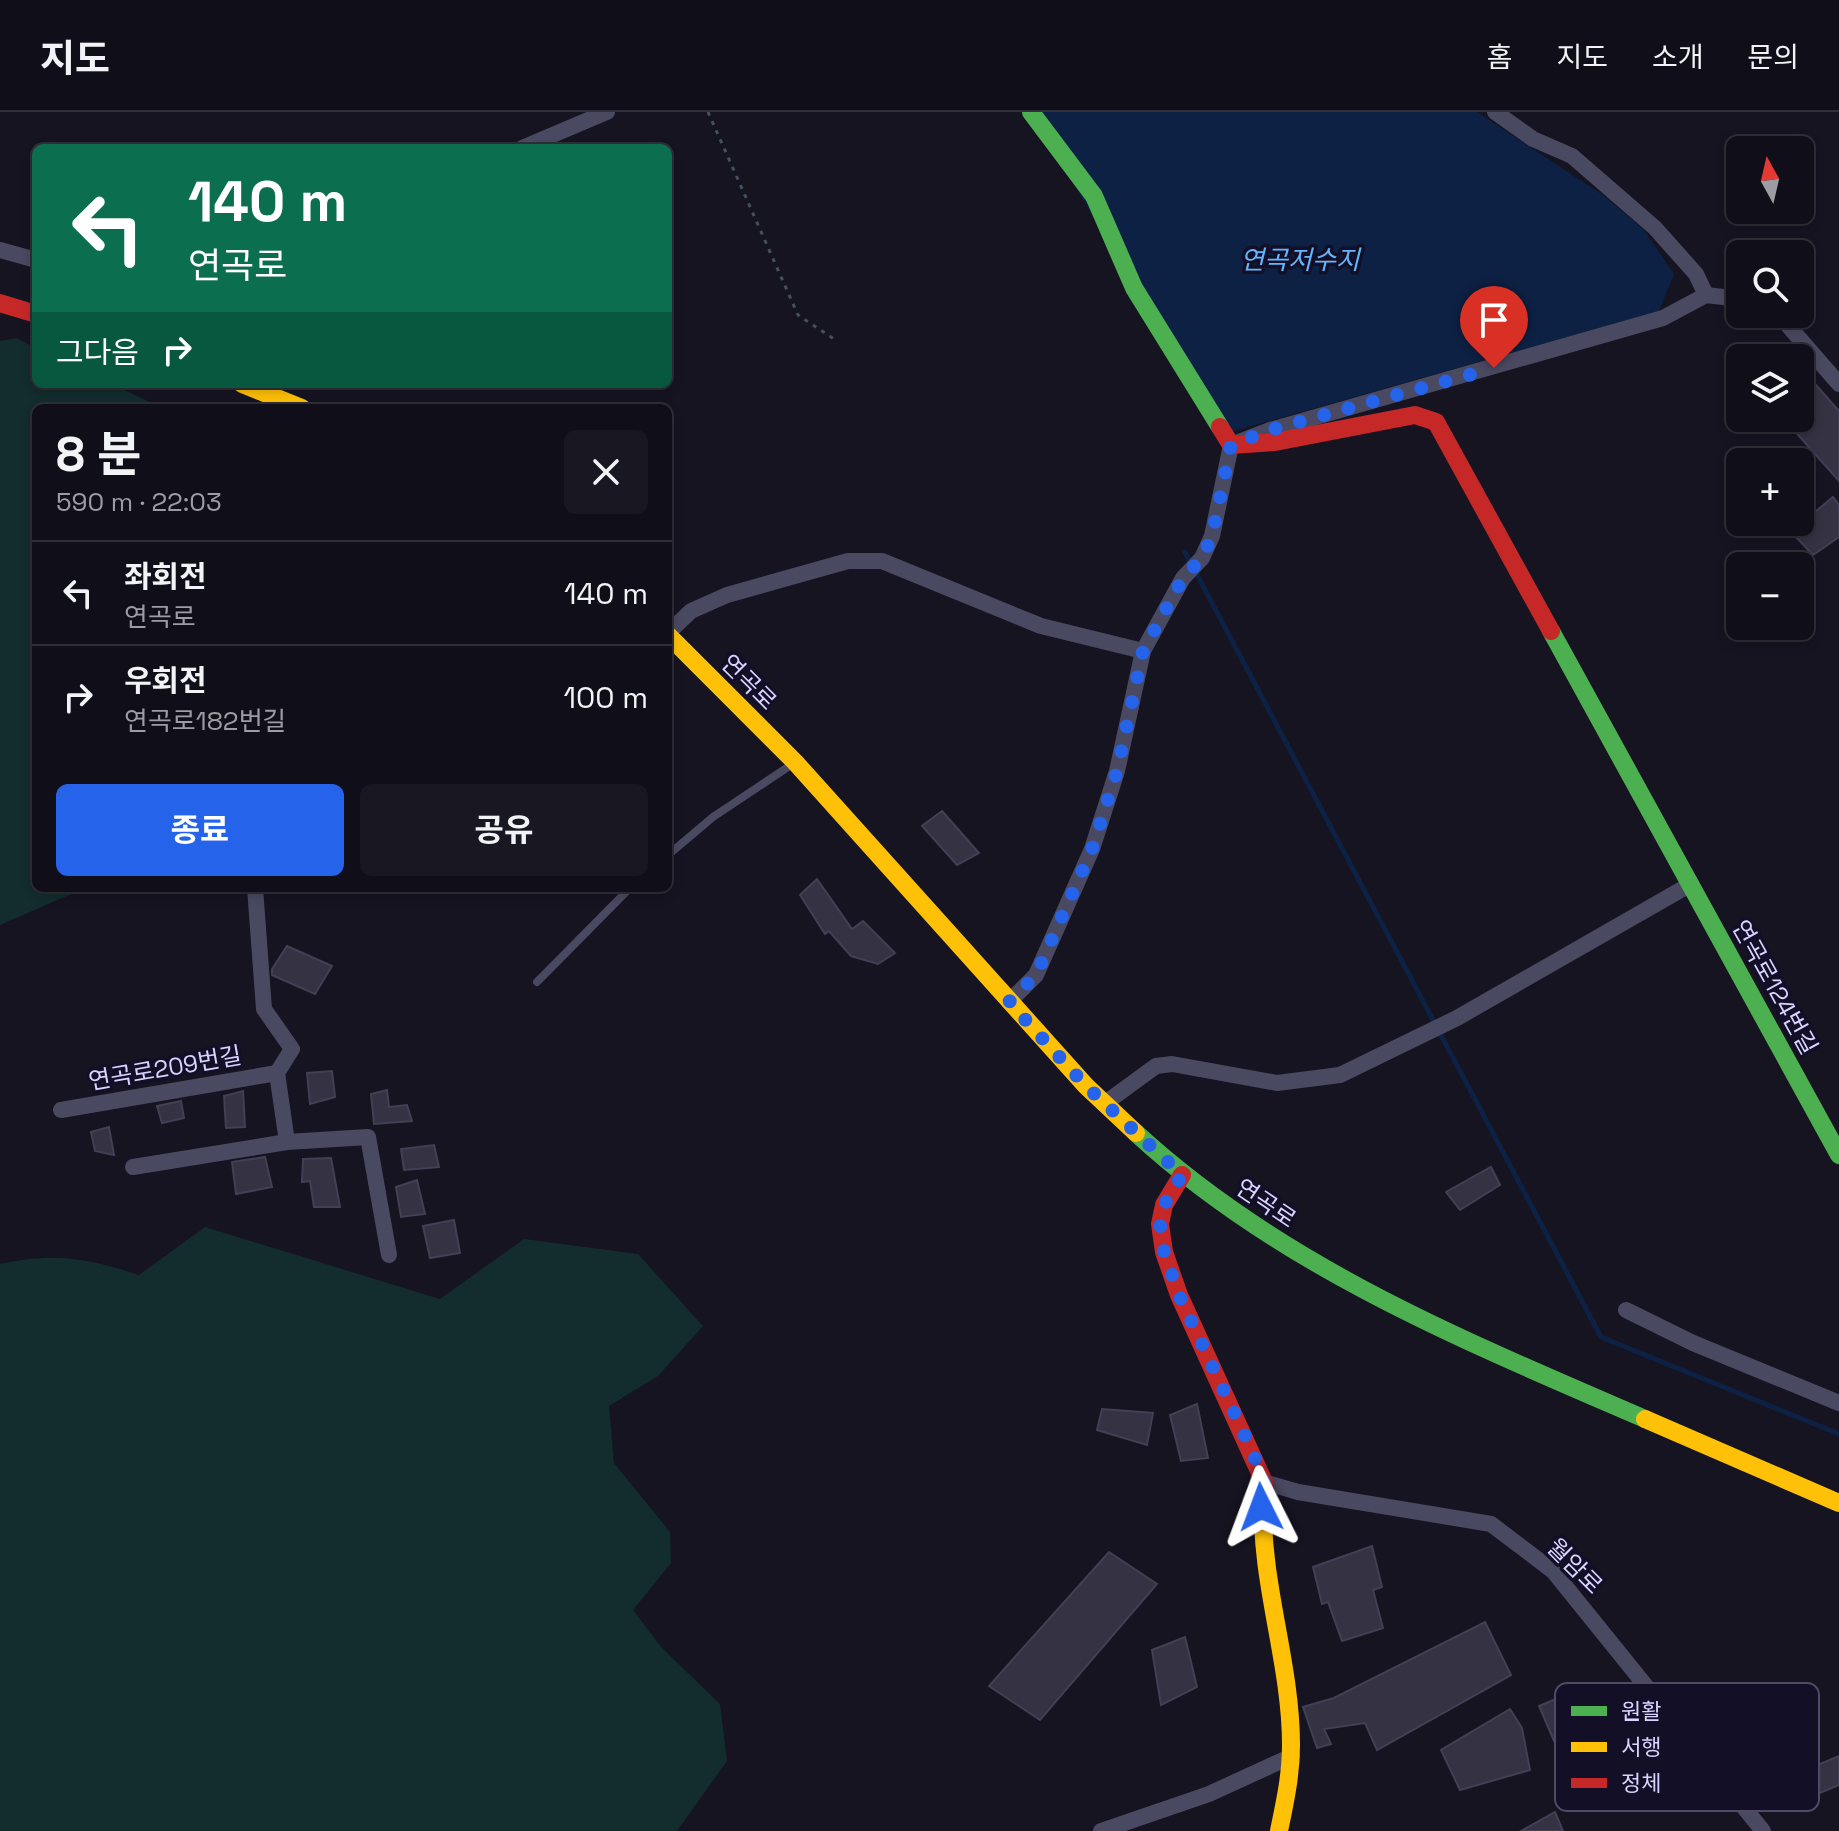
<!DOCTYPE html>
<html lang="ko">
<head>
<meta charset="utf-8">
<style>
  :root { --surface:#100f19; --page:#191822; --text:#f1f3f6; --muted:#9c9ca2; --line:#302f38; --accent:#2563eb }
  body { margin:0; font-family:"Space Grotesk","Noto Sans KR",sans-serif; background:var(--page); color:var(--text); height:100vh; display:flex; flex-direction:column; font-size:30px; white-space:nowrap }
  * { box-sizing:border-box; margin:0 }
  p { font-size:26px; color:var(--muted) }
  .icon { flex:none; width:44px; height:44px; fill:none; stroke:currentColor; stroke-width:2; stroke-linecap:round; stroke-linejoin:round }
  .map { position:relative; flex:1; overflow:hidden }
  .sheet { position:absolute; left:32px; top:292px; width:640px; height:488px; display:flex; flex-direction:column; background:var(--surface); border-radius:12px; box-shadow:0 4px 12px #0003,0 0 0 2px var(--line) }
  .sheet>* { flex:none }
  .guide { position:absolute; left:32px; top:32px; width:640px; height:244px; border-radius:12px; box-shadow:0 4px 12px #0003,0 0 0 2px var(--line); background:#0b6e4f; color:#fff; overflow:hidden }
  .needle { width:52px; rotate:352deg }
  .fabs { position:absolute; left:1726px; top:24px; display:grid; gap:16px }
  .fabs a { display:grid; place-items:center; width:88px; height:88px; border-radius:12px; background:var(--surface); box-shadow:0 4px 12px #0003,0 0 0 2px var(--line); font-size:40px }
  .pin { position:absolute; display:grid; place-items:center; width:68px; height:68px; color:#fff; margin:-82px -34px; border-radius:50% 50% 50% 0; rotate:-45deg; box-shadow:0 0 8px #0007 }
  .pin .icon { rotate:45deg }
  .me { position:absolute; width:88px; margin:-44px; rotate:357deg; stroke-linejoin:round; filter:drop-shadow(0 0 6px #0008) }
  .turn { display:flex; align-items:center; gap:28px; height:168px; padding:0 24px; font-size:36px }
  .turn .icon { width:104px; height:104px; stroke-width:2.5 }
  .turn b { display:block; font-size:56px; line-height:68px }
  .then { display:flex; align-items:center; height:76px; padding:0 24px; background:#0003; gap:16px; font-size:30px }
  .round { display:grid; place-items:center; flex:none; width:84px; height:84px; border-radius:12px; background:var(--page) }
  .head { display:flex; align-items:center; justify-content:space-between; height:136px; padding:0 24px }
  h1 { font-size:48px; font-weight:700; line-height:60px }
  .button { display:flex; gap:16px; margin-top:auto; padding:16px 24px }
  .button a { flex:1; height:92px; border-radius:12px; background:var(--accent); color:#fff; font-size:32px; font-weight:700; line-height:92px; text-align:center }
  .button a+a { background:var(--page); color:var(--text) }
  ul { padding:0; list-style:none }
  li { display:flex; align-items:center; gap:24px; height:104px; padding:0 24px; border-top:2px solid var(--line) }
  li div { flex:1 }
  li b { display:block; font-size:30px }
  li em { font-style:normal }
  header { display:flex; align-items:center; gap:48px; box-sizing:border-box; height:112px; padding:0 40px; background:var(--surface); border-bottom:2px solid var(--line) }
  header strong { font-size:38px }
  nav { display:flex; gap:44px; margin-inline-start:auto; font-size:28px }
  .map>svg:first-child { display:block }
  .green { fill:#132c2d }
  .water { fill:#0d2144 }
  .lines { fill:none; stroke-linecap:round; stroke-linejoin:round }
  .stream { stroke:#0d2144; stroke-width:5 }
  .building { fill:#343243; stroke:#433f54; stroke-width:2 }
  .path { stroke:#44505f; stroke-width:3; stroke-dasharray:4 6; stroke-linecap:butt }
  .lane { stroke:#4a4962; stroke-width:8 }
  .street { stroke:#4a4962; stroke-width:16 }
  .fast { stroke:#4caf50; stroke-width:18 }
  .slow { stroke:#ffc107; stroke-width:18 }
  .jam { stroke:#c62828; stroke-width:18 }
  .route { stroke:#2563eb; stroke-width:14; stroke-dasharray:0 25.2 }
  .labels { text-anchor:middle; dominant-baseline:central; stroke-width:7; stroke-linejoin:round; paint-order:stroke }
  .street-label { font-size:24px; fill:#d9d4ff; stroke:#130f26 }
  .water-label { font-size:26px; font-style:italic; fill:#62b6ff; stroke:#130f26 }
  .key { fill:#130f26; stroke:#4e4a67; stroke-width:2 }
  .key-label { font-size:22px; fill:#d9d4ff }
</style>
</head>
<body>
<header>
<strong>지도</strong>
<nav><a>홈</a><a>지도</a><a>소개</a><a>문의</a></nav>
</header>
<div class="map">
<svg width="1839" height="1719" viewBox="0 0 1839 1719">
  <rect width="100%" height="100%" fill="#161421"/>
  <g class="green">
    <polygon points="16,226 36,236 36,272 112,272 162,296 36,296 36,776 85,776 0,813 0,229"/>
    <path d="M205 1115 440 1187 524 1127 638 1142 703 1214 658 1264 609 1294 614 1351 670 1420 671 1451 633 1498 662 1536 720 1592 727 1649 677 1719H0V1152C55 1140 87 1146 139 1163Z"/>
  </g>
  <polygon class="water" points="1031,0 1477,0 1603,83 1643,117 1674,162 1659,199 1223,322"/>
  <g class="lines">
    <polyline class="stream" points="1185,440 1601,1225 1839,1322"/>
  </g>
  <g class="building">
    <polygon points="1800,255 1839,299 1839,369 1783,306 1800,306"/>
    <polygon points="1833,385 1839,393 1839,425 1813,443 1791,420"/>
    <polygon points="942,699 979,741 957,753 922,714"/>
    <polygon points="817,767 852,817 863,809 895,841 878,852 851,844 829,819 825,822 800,783"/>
    <polygon points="287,834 332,854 315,882 272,863 272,857"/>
    <polygon points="332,959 335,985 310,992 307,961"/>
    <polygon points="387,978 389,995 407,993 412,1009 374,1012 371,982"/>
    <polygon points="243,979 245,1015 226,1016 224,984"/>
    <polygon points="181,989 184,1006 162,1011 157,994"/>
    <polygon points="109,1015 114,1043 95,1039 91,1020"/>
    <polygon points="434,1033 439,1055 404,1058 401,1037"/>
    <polygon points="265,1045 272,1075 236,1082 232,1050"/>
    <polygon points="331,1046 340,1095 314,1095 310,1069 302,1070 303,1047"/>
    <polygon points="1491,1055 1500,1073 1460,1098 1446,1080"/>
    <polygon points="417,1068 425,1102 401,1105 396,1075"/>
    <polygon points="454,1108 460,1141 430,1146 423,1114"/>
    <polygon points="1197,1292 1208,1346 1181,1349 1170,1303"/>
    <polygon points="1102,1297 1153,1301 1147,1333 1097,1318"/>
    <polygon points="1372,1434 1382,1475 1373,1478 1383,1516 1342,1529 1328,1490 1322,1492 1313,1455"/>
    <polygon points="1109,1440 1157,1472 1040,1608 989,1574"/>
    <polygon points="1485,1510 1511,1563 1377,1638 1365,1611 1324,1617 1331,1632 1317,1636 1303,1595 1334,1586"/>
    <polygon points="1185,1525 1197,1575 1161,1593 1152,1538"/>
    <polygon points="1574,1579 1602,1660 1570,1666 1539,1594"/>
    <polygon points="1510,1597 1522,1616 1530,1658 1460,1678 1441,1638"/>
    <polygon points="1839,1644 1839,1673 1820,1681 1810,1656"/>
    <polygon points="1555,1700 1563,1719 1521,1719"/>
  </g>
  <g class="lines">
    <polyline class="path" points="708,0 798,203 837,229"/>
    <g class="lane">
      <polyline points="668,743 713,705 791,653"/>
      <polyline points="537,870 630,776"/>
    </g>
    <g class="street">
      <polyline points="1495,0 1533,27 1572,44 1655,116 1696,162 1706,183"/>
      <polyline points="522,36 607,0"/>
      <polyline points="0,138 36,148"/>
      <polyline points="1778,202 1839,272"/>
      <polyline points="668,521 691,499 727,483 848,449 882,449 1041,514 1143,539"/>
      <polyline points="255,776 264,897 292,937 277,961 287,1030"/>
      <polyline points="1009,890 1036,863 1092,737 1117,659 1143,539 1183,466 1202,446 1212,424 1231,333 1270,318 1663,206 1706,183 1740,187"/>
      <polyline points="1104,992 1156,954 1172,952 1277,971 1340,963 1457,906 1691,772"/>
      <polyline points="61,998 277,961"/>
      <polyline points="133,1055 287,1030 368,1025 389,1143"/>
      <polyline points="1626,1198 1693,1231 1839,1291"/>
      <polyline points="1264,1370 1298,1380 1491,1412 1553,1459 1763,1719"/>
      <polyline points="1101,1719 1209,1682 1292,1644"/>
    </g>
    <g class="fast">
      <polyline points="1031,0 1094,84 1134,176 1220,315"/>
      <polyline points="1551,519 1839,1043"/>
      <path d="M1136 1021C1282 1155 1465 1229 1645 1307"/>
    </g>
    <g class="slow">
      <polyline points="242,272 302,296"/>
      <polyline points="668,523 795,650 1086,974 1136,1021"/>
      <polyline points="1645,1307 1839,1391"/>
      <path d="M1263 1387C1260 1471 1291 1550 1291 1633 1291 1663 1285 1690 1279 1719"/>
    </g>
    <g class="jam">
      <polyline points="0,191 36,202"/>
      <polyline points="1220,315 1231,333 1275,330 1415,303 1436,310 1551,519"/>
      <polyline points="1182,1063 1164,1093 1160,1112 1164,1140 1179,1183 1264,1370 1263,1387"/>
    </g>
  </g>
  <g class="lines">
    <polyline class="route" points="1261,1395 1264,1370 1253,1341 1179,1183 1164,1140 1160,1112 1164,1093 1182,1063 1086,974 1009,890 1036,863 1092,737 1117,659 1143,539 1183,466 1202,446 1212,424 1231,333 1270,318 1494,256"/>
  </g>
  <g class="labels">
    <g class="street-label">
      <text transform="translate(749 570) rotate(45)">연곡로</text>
      <text transform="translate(1775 875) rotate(61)">연곡로124번길</text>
      <text transform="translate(165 956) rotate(-10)">연곡로209번길</text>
      <text transform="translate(1266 1091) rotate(34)">연곡로</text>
      <text transform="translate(1575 1454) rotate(45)">월암로</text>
    </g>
    <g class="water-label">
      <text x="1300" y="148">연곡저수지</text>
    </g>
  </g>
  <rect x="1555" y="1571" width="264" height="128" rx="12" class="key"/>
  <rect x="1571" y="1594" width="36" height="10" fill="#4caf50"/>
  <rect x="1571" y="1630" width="36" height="10" fill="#ffc107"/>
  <rect x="1571" y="1666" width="36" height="10" fill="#c62828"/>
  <g class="key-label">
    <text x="1621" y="1607">원활</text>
    <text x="1621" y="1643">서행</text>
    <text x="1621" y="1679">정체</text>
  </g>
</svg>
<div class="fabs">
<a><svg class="needle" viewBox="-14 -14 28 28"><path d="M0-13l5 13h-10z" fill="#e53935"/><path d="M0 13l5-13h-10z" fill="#9c9ca2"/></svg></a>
<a><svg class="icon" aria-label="search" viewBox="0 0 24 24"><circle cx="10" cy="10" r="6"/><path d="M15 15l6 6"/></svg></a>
<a><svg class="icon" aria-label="layers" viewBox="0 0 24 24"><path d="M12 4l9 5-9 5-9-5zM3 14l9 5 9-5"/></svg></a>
<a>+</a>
<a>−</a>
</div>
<div class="pin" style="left:1494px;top:256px;background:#d93025"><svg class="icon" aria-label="arrive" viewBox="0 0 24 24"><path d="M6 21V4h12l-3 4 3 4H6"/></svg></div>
<svg class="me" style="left:1261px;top:1395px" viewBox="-20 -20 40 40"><path d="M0-17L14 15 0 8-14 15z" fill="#2563eb" stroke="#fff" stroke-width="4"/></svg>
<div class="guide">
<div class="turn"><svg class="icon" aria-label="left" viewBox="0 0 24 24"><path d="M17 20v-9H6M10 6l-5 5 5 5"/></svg><div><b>140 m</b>연곡로</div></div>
<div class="then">그다음<svg class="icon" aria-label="right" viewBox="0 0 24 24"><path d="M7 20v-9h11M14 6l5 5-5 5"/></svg></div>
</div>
<section class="sheet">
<div class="head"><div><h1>8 분</h1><p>590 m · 22:03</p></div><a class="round"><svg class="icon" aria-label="close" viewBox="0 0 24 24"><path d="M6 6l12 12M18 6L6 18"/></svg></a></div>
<ul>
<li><svg class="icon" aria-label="left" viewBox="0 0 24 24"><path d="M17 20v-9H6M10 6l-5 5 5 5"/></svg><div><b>좌회전</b><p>연곡로</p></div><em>140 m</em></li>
<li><svg class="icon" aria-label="right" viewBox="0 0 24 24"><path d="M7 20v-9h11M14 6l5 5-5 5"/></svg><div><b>우회전</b><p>연곡로182번길</p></div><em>100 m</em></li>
</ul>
<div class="button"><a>종료</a><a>공유</a></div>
</section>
</div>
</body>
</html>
